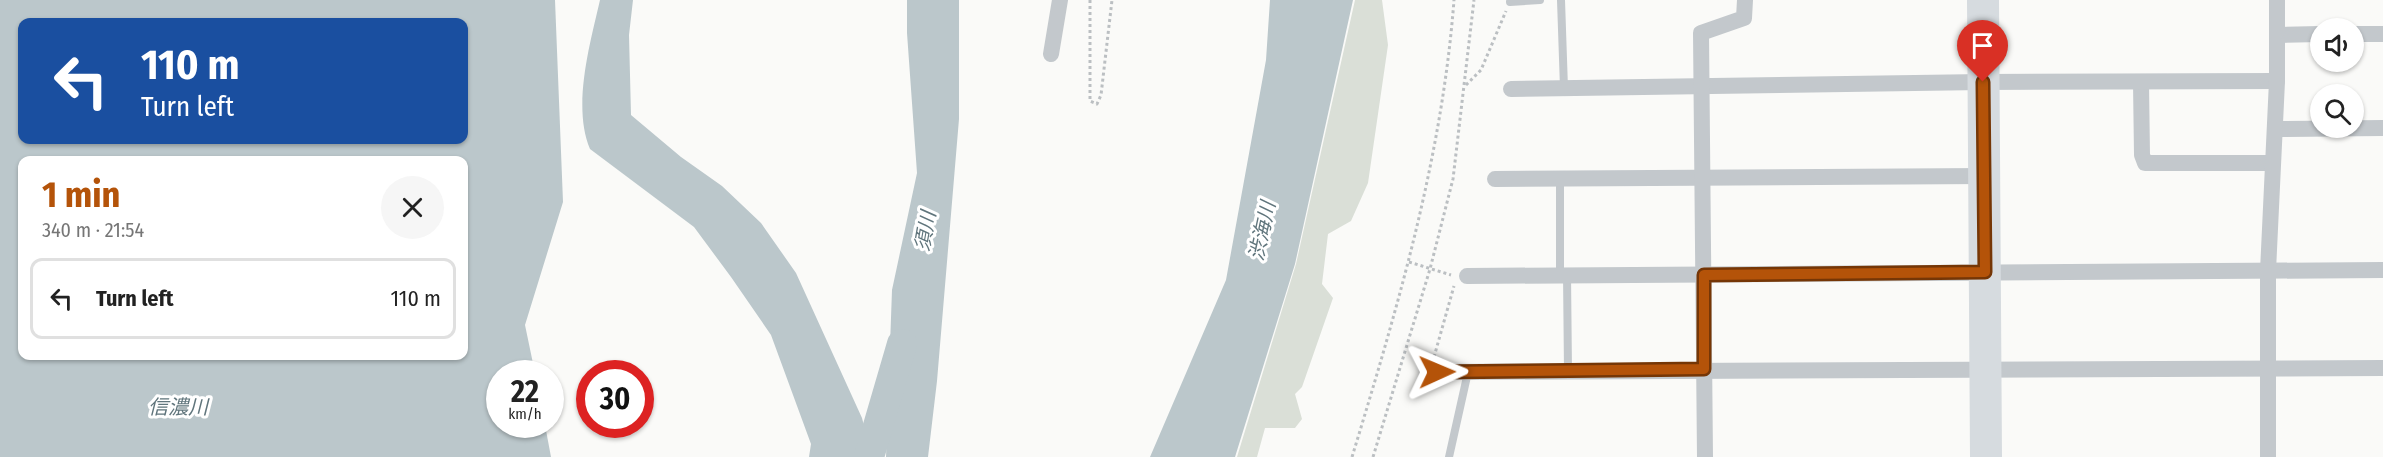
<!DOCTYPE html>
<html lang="en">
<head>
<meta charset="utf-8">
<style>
  :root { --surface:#fff; --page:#f6f6f6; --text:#222; --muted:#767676; --line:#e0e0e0; --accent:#b45309 }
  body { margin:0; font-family:"Fira Sans Condensed","Noto Sans JP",sans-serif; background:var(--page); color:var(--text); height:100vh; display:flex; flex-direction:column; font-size:22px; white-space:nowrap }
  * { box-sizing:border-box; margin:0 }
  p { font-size:20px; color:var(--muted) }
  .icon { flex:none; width:33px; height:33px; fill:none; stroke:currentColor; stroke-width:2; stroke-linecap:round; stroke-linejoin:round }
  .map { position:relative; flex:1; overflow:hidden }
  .panel { position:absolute; left:18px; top:156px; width:450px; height:204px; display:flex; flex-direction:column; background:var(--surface); border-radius:12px; box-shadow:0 2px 4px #0004 }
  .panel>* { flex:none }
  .top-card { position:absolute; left:18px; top:18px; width:450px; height:126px; border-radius:12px; box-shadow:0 2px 4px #0004; background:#1a4fa0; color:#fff; overflow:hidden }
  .buttons { position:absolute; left:2310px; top:18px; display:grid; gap:12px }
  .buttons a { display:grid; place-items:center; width:54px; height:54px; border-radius:50%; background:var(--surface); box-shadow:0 2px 4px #0004; font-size:30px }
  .speed { position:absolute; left:486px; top:360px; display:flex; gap:12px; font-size:30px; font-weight:700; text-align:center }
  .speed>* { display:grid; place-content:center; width:78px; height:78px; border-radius:50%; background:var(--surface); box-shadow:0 2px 4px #0004; line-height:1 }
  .speed small { font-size:15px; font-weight:400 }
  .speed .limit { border:9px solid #d22; background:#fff; color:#111 }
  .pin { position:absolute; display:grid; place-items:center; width:51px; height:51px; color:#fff; margin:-62px -26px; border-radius:50% 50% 50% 0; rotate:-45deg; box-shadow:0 0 6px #0007 }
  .pin .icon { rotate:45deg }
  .me { position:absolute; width:66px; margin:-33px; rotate:89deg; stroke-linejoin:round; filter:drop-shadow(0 0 4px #0008) }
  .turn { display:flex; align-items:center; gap:21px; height:126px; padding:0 24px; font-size:27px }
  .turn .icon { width:78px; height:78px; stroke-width:2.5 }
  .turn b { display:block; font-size:42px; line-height:51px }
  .round { display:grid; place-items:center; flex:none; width:63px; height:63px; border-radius:32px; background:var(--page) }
  .head { display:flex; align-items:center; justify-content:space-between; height:102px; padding:0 24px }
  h1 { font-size:36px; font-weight:700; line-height:45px; color:var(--accent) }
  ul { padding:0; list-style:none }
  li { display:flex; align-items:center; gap:18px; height:81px; margin:0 12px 9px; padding:0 12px; border:3px solid var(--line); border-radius:12px }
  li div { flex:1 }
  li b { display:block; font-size:22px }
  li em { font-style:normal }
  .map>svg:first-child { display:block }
  .green { fill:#dadfd7 }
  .water { fill:#bbc7cb; fill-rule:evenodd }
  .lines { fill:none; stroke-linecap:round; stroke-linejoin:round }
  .river { stroke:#bbc7cb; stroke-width:30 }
  .path { stroke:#bbbfc2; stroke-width:3; stroke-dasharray:3 3; stroke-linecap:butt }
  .lane { stroke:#c3c8cc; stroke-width:8 }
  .street { stroke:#c3c8cc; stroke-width:16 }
  .highway { stroke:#d6dbdf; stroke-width:32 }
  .route-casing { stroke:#753606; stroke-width:15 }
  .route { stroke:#b45309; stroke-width:10 }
  .labels { text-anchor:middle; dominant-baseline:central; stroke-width:6; stroke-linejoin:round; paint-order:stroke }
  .water-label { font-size:20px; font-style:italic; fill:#60757c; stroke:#fff }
</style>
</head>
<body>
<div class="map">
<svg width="2383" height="457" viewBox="0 0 2383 457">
  <rect width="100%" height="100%" fill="#fafaf8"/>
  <polygon class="green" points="1355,0 1382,0 1388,45 1368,183 1351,221 1328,234 1322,284 1333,298 1302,387 1295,394 1302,419 1295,428 1265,428 1257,457 1237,457 1296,264"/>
  <g class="water">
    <path d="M0 0H555L563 202 525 325 535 373 500 374V424L545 425 551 457H0ZM464 22V140H22V22ZM464 160V356H22V160Z"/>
    <path d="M600 0H633L629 35 631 115 681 157 722 186 761 223 796 273 862 418 872 457H809L811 444 771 335 731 277 694 227 590 149C572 106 590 44 600 0Z"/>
    <polygon points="907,0 959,0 959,119 937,381 928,457 886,457 892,290 917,173 907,33"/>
    <polygon points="1270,0 1353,0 1295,264 1235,457 1150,457 1226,280 1266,60"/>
  </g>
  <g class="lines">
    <polyline class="river" points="869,457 902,344"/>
    <g class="path">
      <polyline points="1090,0 1090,101 1097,104 1101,95 1112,0"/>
      <polyline points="1466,85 1481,70 1506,11"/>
      <polyline points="1409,262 1451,275"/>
      <polyline points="1434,357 1454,286"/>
      <path d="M1352 457C1398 306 1442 158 1454 0"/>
      <polyline points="1373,457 1430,269 1453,179 1474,0"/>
    </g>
    <g class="lane">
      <polyline points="1561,0 1564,88"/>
      <polyline points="1510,2 1540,0"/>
      <polyline points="1560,178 1560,274"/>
      <polyline points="1567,274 1568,371"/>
      <polyline points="1449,457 1468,372"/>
    </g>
    <g class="street">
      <polyline points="2354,34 2383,34"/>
      <polyline points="2277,35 2320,34"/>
      <polyline points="1051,54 1060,0"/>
      <polyline points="2141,83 2142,155 2145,163 2273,163"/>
      <polyline points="1511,89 1983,82 2277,81"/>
      <polyline points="2275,129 2383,128"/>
      <polyline points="1495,179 1985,176"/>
      <polyline points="1467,276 2383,270"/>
      <polyline points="1437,372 2383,368"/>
      <polyline points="1705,457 1701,33 1744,18 1745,0"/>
      <polyline points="2268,457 2268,271 2277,81 2277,0"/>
    </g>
    <polyline class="highway" points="1983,0 1986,457"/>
  </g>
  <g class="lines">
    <g class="route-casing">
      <polyline id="route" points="1437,372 1704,369 1704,275 1985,272 1983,82"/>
    </g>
    <use href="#route" class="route"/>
  </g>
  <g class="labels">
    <g class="water-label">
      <text transform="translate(925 231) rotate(-80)">須川</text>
      <text transform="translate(1262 231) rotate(-78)">渋海川</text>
      <text x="178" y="407">信濃川</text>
    </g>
  </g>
</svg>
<div class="buttons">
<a><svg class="icon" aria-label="sound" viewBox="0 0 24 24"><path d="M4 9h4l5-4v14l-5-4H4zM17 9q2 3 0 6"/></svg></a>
<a><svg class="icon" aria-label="search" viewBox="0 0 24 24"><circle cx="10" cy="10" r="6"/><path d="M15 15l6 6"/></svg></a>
</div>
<div class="speed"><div>22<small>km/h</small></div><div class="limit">30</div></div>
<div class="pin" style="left:1983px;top:82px;background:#d93025"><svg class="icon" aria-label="arrive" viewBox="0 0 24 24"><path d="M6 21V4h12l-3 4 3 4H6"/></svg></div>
<svg class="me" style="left:1437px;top:372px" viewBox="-20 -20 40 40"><path d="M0-17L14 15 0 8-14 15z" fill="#b45309" stroke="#fff" stroke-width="4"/></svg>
<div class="top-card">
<div class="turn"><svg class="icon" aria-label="left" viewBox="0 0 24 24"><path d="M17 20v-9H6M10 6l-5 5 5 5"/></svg><div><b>110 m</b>Turn left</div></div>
</div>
<section class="panel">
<div class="head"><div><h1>1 min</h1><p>340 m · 21:54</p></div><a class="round"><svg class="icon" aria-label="close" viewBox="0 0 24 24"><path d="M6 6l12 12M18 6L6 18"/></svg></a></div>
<ul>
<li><svg class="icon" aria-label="left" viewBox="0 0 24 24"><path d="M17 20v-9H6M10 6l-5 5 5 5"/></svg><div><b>Turn left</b></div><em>110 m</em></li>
</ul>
</section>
</div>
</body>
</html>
